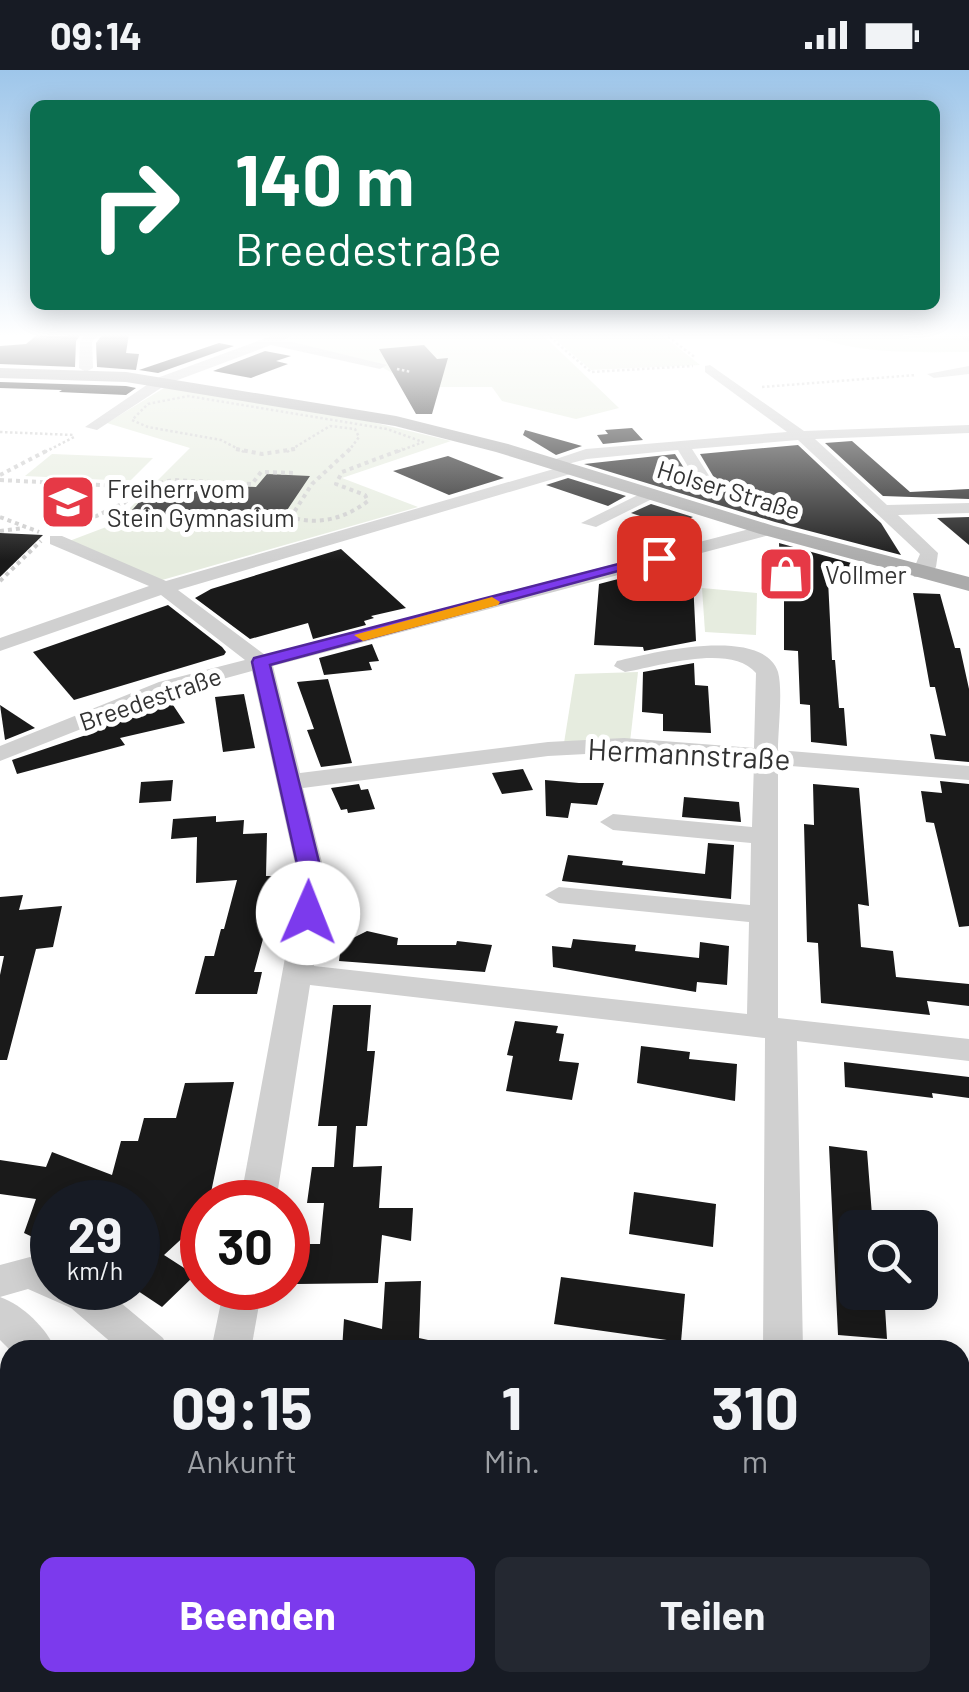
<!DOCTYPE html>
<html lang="de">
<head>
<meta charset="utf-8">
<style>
  :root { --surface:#171b24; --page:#242831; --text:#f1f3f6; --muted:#9ea1a6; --accent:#7c3aed }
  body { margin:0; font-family:Barlow,sans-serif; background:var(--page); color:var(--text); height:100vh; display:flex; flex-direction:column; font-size:38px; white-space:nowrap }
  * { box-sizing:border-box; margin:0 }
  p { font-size:32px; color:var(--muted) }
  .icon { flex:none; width:55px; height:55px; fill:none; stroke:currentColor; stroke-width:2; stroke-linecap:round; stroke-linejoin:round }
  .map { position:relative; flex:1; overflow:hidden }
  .sheet { position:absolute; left:0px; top:1270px; width:970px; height:352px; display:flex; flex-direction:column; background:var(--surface); border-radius:30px 30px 0 0; box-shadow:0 5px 25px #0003 }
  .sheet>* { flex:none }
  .guide { position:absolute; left:30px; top:30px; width:910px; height:210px; border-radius:15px; box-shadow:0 5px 25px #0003; background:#0b6e4f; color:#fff; overflow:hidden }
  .fabs { position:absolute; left:838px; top:1140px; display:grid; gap:20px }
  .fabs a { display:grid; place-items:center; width:100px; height:100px; border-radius:15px; background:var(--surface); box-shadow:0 5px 25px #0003; font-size:50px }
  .speed { position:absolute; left:30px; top:1110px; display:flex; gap:20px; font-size:50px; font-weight:700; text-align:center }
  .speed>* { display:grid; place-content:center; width:130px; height:130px; border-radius:50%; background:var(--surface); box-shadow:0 5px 25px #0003; line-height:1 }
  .speed small { font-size:25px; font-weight:400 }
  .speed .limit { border:15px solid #d22; background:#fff; color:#111 }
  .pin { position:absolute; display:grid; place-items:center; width:85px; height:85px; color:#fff; margin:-42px; border-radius:20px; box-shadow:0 5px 15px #0006 }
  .me { position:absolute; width:110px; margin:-55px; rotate:1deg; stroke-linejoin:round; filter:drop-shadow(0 0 8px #0008) }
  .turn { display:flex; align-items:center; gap:35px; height:210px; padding:0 40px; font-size:45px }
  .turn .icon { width:130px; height:130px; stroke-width:2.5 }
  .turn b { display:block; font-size:70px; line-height:85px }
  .eta { display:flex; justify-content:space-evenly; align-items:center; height:170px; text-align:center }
  .eta b { font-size:60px; font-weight:700; line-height:70px }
  .cta { display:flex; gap:20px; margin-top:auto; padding:20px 40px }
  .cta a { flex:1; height:115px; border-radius:15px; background:var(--accent); color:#fff; font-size:40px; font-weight:700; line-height:115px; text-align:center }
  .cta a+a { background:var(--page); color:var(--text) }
  .status { display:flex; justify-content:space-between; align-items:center; height:70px; padding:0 50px; background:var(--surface); direction:ltr }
  .status svg { height:28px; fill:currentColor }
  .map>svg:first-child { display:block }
  .green { fill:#e6ecdf }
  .building { fill:#1a1a1a }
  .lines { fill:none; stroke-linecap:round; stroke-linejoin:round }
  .path-far1 { stroke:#cdcdcd; stroke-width:2.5; stroke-dasharray:2.5 2.5; stroke-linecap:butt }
  .path { stroke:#cdcdcd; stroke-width:4; stroke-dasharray:4 4; stroke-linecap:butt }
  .minor { fill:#d0d0d0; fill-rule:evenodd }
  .major { fill:#ababab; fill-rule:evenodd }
  .route { fill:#7c3aed; stroke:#51269a; stroke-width:2.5 }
  .slow { fill:#f59e0b }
  .labels { text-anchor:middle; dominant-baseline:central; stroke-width:10; stroke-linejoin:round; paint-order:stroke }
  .far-poi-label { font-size:25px; fill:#333; stroke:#fff; text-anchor:start }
  .far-street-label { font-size:25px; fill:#333; stroke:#fff }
  .street-label { font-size:30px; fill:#333; stroke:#fff }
</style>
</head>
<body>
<div class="status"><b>09:14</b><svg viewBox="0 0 49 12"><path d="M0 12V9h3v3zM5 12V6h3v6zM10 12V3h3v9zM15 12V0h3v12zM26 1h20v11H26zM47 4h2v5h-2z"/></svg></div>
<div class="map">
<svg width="969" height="1622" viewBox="0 0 969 1622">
  <rect width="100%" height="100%" fill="#fff"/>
  <g class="green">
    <polygon points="300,264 542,264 619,338 576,349 502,331 492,317 408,317 406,311 380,296 280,272"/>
    <polygon points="549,264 661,264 700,295 591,300"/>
    <path d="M807 264H957L969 271V282C911 282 861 285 807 264Z"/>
    <polygon points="164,318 322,340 451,371 342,408 418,437 155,512 64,473 114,454 190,378 107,353"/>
    <polygon points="52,384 153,388 130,411 25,406"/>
    <polygon points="702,518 757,523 756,565 705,562"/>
    <polygon points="638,602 630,672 564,673 575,604"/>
    <polygon points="620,1613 766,1613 766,1622 619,1622"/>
  </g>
  <g class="building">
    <polygon points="46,264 81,264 76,271 75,297 0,294 0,276 26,274 37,265"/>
    <polygon points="103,264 129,264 126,283 139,284 136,300 97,297 96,273"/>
    <polygon points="219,273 234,276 158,303 139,300"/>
    <polygon points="424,275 437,289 448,288 432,344 416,344 379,279"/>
    <polygon points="265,281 291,286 276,291 288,294 251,308 213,301"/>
    <polygon points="0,312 126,316 136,318 126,325 59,322 62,320 0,318"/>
    <polygon points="632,358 643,370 603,374 597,365 608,364 605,360"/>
    <polygon points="525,360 582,376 556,385 523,365"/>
    <polygon points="852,371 910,422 969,419 969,429 883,426 825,373"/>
    <polygon points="798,375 881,453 901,485 775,452 584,394 675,384 698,420 706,424 719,416 700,384"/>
    <polygon points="448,386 504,408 449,425 393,401"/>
    <polygon points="267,404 310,406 273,461 246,460 249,455 124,449 142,429 168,423 151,413 256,417"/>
    <polygon points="568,408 626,426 608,436 546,415"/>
    <polygon points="651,434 693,447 672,457 631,443"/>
    <polygon points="969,447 969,475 937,448"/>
    <polygon points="0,463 43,465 0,507"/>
    <polygon points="779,473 884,502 870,513 828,510 832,590 835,590 839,638 844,638 847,676 811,672 810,635 800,634 798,581 784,580 784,524 766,522 766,499 780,500"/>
    <polygon points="341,479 406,538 371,546 374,548 364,551 366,555 313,569 308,553 250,569 195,528 211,519"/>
    <polygon points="622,508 693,511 696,571 644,581 643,577 594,575 599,514"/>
    <polygon points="913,523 940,524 955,578 960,578 969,619 969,692 935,689 930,664 946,666 935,617 930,617"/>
    <polygon points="168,535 222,577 226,582 224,585 74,630 33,582"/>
    <polygon points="372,574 379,591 369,592 372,600 324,605 319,588"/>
    <polygon points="694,593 695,615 708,616 711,663 663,661 663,644 642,642 643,602"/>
    <polygon points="328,609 352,693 321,697 307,660 314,659 297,612"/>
    <polygon points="244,624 255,678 223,682 215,627"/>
    <polygon points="171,632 185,653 120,668 125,675 17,704 12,690 98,661 95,657 156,634"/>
    <polygon points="0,635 35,658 5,670"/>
    <polygon points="523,699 533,720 502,724 492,703"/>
    <polygon points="173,710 171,731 139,733 141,712"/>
    <polygon points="545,710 579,713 604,713 597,735 571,733 568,748 546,746"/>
    <polygon points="940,711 969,714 969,856 959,857 934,753 926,752 921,721 942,723"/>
    <polygon points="359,714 361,720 368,719 375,739 348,743 347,739 341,740 331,718"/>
    <polygon points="813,714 859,718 869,836 858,834 861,877 893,881 896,907 969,914 969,936 927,931 930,945 821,933 818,873 807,872 804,754 814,755"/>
    <polygon points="684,727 739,732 741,752 682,747"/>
    <polygon points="216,746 216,752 244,750 243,764 267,763 266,806 273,806 272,836 254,902 262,902 257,924 195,924 205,886 214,886 221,859 224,859 237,810 196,813 197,767 171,769 173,749"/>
    <polygon points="708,773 734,775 731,829 562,811 568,785 623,791 622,795 705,804"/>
    <polygon points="23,825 19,840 62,836 53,877 36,879 7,990 0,990 0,905 4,886 0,886 0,827"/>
    <polygon points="367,861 398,868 397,875 456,875 457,871 492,875 485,902 339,891 342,868 353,868"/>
    <polygon points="573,869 636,875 635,881 699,888 700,872 729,876 727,915 697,912 696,922 553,897 552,876 571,878"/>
    <polygon points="333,935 371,935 367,981 375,981 367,1056 356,1056 353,1097 382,1096 379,1138 413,1138 411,1171 382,1165 378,1213 297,1214 302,1174 320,1174 324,1133 307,1133 312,1097 334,1097 337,1056 318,1056"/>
    <polygon points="515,951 558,956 556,963 564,964 559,991 579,993 572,1030 506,1021 513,986 507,985"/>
    <polygon points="641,976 690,982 689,989 737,994 735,1031 637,1013"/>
    <polygon points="844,992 969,1007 969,1028 932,1023 933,1028 845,1017"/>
    <polygon points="234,1012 209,1132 202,1132 202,1150 164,1185 195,1205 162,1237 138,1221 138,1132 52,1132 52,1176 24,1163 36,1129 0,1124 0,1090 46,1097 52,1082 112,1105 121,1071 138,1071 144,1048 176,1048 185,1013"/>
    <polygon points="829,1076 867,1081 873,1158 855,1158 855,1222 884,1222 887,1269 838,1265"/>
    <polygon points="634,1122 716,1134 713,1177 629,1164"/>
    <polygon points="561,1207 685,1224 681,1272 554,1254"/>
    <polygon points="421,1211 419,1268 437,1272 436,1280 342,1280 344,1249 382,1259 385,1212"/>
  </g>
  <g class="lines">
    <g class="path-far1">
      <polyline points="546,264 591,302 693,296"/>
      <polyline points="664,264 696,288"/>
      <polyline points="397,299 411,302"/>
      <polyline points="762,317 916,305"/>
      <polyline points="0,362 74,365"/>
      <polyline points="45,382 76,366"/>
      <polyline points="244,382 221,370 148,357 132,350 148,334 188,326 387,359 423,372 397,382"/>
      <polyline points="287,382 330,356 355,359 359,367 348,382"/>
    </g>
    <g class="path">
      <polyline points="236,379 262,384 295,379"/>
      <path d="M350 379 312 414 291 447C318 456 346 448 368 431L365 425 336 414 342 402 403 379"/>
      <polyline points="0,405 50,379"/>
      <polyline points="0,410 141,417 173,410 252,414 261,402 295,403"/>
      <polyline points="0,447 39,462"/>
      <polyline points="73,457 124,433 140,418"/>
      <polyline points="0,461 23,458"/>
      <polyline points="0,511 41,471"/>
    </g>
    <g class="minor">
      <polygon points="86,264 99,264 92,272 93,298 86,302 79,298 80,271"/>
      <polygon points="277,264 296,264 284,270 387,295 380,299 271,275 167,314 97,360 85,357 157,308"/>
      <polygon points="957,264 969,264 969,273"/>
      <polygon points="710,295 804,361 969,355 969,363 815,369 887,435 969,433 969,443 898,445 938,483 936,497 928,507 914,507 912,503 920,484 798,370 692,379 715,415 707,420 701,418 678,380 587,389 552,398 544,393 586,379 787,362 705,302 705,296"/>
      <polygon points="969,296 969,304 934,308 927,304"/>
      <path d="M571 394 579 399 577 402 178 520 265 585 761 456H773V464L273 596 300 703 548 672 624 668 754 678 756 603C731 573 659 596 625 602L614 596 617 591C650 583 763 555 778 602 783 620 778 660 778 680L969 696V710L778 695V948L969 969V991L797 971 803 1280H763L765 968 310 915 276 1132H240L299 812 252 601 175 622 0 691V676L159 612 245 590 161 525 0 581V568L149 516 50 474V466H62L166 511ZM624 682 754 693 752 757 613 744 600 752 613 760 751 773 750 835 559 817 545 825 559 833 749 852 747 944 314 896 327 812 303 718 548 686Z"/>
      <polygon points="646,421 660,425 596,457 581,453"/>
      <polygon points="30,1187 52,1196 52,1218 103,1218 163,1268 169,1280 120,1280 71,1238 28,1219 0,1227 0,1195"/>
      <polygon points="224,1218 262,1218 251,1280 211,1280"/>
      <path d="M0 1227C23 1235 46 1258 56 1280H10L0 1270Z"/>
      <polygon points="326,1612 380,1612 384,1622 330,1622"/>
      <polygon points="465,1612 520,1612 524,1622 469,1622"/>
      <rect x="759" y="1612" width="50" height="10"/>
    </g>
    <polygon class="major" points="0,298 126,302 396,346 508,374 774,456 969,507 969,521 760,464 496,382 395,356 126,312 0,308"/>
  </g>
  <linearGradient id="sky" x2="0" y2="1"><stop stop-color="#9ec6ea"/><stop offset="0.54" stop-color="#fff"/><stop offset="1" stop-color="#fff" stop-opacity="0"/></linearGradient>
  <rect width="969" height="491" fill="url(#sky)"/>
  <polygon class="route" points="653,485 666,488 270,595 324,812 316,848 300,848 296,843 301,812 252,592 254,588"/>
  <polygon class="slow" points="492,527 500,532 498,535 363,571 354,565"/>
  <defs>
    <g id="school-square" transform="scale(2.875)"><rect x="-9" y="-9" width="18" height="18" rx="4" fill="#e63946" stroke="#fff"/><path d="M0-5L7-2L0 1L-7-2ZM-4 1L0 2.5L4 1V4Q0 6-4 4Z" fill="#fff"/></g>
    <g id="shop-square" transform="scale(2.875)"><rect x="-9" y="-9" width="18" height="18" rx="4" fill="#e63946" stroke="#fff"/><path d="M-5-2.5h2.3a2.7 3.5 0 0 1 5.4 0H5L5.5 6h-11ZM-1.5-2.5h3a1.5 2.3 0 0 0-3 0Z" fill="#fff"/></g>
  </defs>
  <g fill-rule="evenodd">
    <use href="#school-square" x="68" y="432"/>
    <use href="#shop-square" x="786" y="504"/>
  </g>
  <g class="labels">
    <g class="far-poi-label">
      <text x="107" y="418">Freiherr vom<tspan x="107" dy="29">Stein Gymnasium</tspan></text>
      <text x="825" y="504">Vollmer</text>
    </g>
    <g class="far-street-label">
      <text transform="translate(729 419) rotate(17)">Holser Straße</text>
      <text transform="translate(150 628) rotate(-19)">Breedestraße</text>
    </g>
    <g class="street-label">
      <text transform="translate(689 683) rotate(3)">Hermannstraße</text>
    </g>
  </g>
</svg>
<div class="fabs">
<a><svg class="icon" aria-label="search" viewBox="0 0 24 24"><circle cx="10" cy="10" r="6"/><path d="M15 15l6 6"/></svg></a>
</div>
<div class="speed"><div>29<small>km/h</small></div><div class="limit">30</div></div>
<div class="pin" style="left:659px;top:488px;background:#d93025"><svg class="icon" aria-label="arrive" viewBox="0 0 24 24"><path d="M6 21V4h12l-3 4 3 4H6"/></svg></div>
<svg class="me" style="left:308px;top:843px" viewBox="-20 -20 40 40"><circle r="19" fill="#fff"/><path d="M0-13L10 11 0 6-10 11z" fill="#7c3aed"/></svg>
<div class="guide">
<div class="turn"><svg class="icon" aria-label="right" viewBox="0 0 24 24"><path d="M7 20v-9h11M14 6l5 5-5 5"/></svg><div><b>140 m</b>Breedestraße</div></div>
</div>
<section class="sheet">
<div class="eta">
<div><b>09:15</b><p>Ankunft</p></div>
<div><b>1</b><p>Min.</p></div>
<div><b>310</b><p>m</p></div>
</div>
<div class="cta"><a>Beenden</a><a>Teilen</a></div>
</section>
</div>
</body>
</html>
